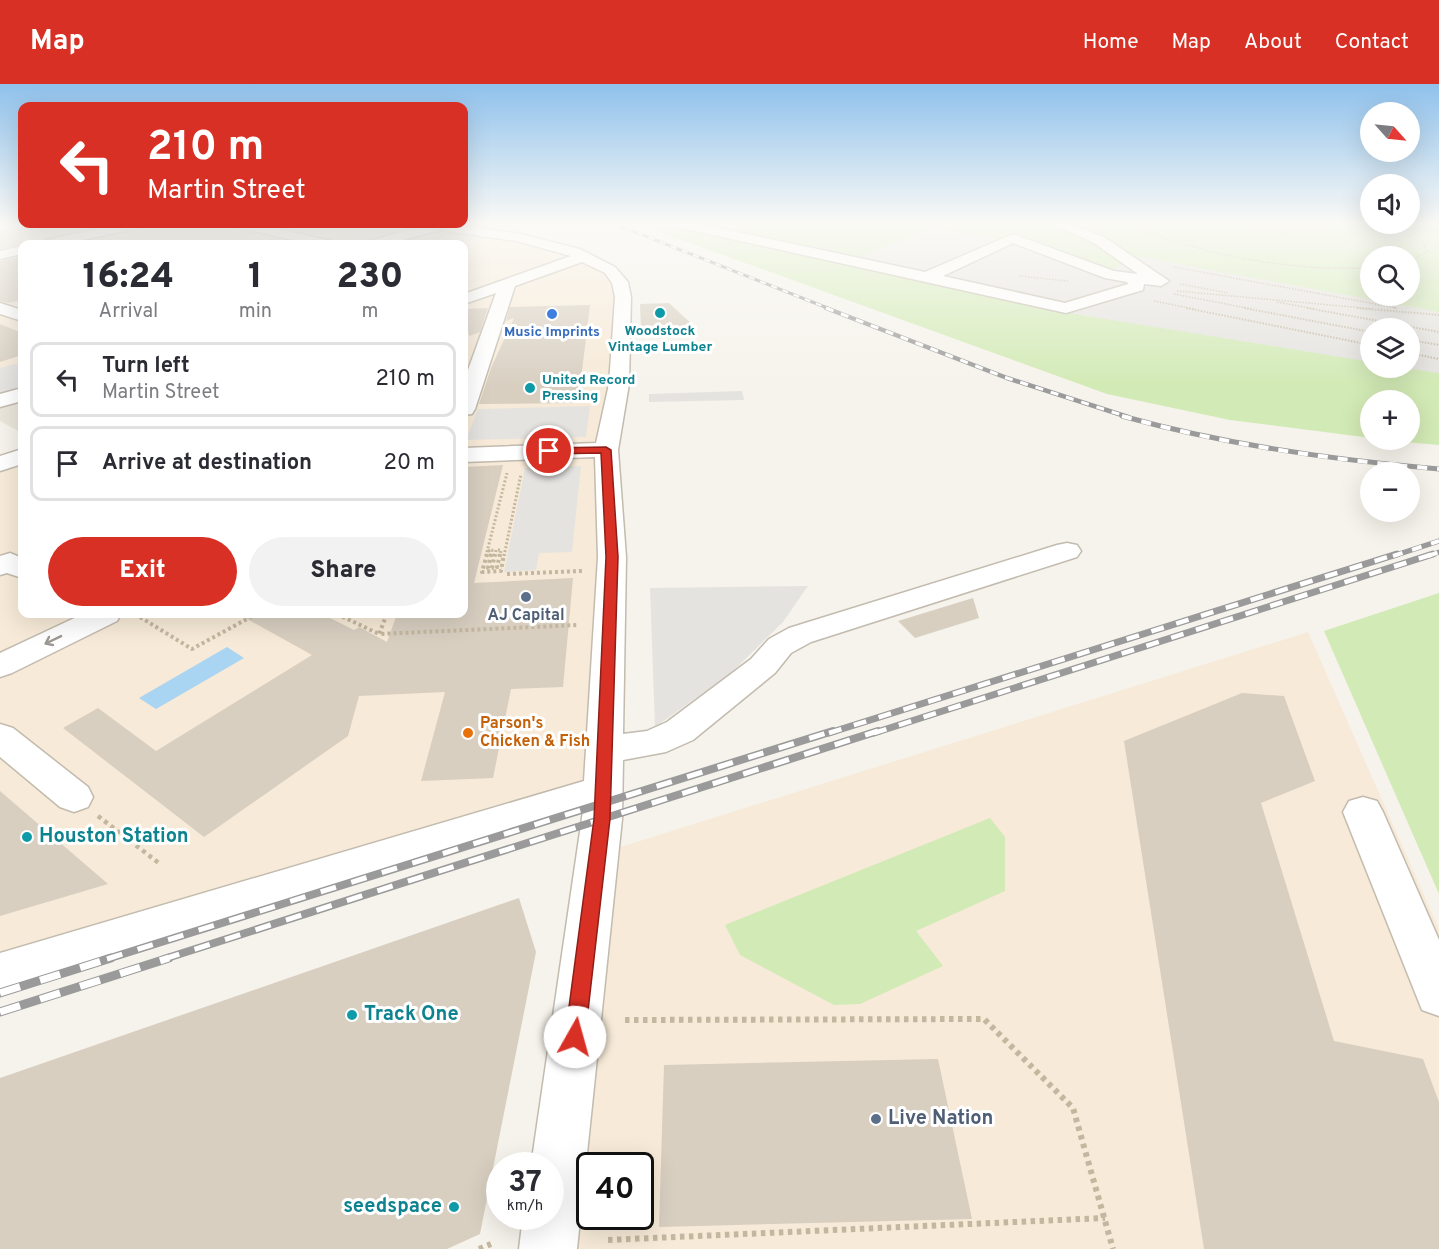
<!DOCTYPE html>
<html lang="en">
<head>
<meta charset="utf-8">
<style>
  :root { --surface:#fff; --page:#f2f2f3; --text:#2b2b33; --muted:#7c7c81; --line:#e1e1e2; --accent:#d93025 }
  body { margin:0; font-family:Overpass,sans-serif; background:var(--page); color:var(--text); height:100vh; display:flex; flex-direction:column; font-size:22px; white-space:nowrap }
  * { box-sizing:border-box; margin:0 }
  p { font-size:20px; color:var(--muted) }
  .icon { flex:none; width:33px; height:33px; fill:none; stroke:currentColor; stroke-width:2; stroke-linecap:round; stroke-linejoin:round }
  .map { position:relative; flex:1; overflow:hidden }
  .details { position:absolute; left:18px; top:156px; width:450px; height:378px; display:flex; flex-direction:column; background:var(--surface); border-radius:12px; box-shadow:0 6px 24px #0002 }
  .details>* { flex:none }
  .top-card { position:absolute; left:18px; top:18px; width:450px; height:126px; border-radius:12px; box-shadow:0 6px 24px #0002; background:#d93025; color:#fff; overflow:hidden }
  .needle { width:39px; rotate:117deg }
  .controls { position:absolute; left:1360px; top:18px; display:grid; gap:12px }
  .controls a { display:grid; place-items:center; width:60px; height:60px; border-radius:50%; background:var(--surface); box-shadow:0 6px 24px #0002; font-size:30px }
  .speed { position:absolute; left:486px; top:1068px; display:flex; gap:12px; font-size:30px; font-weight:700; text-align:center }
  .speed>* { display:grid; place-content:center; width:78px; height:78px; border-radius:50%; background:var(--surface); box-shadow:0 6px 24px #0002; line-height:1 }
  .speed small { font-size:15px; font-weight:400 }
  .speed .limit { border:3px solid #111; border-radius:9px; background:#fff; color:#111 }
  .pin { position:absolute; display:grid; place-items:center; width:51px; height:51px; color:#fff; margin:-26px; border:3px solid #fff; border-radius:50%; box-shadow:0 2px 6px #0007 }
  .me { position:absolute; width:66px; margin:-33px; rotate:7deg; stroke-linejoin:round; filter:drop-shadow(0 0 4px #0008) }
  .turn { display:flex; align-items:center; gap:21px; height:126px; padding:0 30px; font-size:27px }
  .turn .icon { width:78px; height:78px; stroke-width:2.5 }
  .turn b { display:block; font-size:42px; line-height:51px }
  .eta { display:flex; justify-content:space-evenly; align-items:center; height:102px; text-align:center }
  .eta b { font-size:36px; font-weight:800; line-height:42px }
  .cta { display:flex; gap:12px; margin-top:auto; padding:12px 30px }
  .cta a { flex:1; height:69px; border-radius:36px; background:var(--accent); color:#fff; font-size:24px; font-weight:800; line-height:69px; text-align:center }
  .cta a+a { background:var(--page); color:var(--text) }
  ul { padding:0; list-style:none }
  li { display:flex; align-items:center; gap:18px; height:75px; margin:0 12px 9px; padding:0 18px; border:3px solid var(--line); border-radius:12px }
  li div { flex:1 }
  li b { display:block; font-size:22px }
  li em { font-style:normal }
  header { display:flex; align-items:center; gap:36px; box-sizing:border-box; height:84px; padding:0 30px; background:var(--accent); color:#fff }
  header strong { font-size:28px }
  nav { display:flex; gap:33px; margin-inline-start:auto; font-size:21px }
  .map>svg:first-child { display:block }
  .residential { fill:#eae5da }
  .commercial { fill:#f7ead8; fill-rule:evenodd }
  .green { fill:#d2eab5; fill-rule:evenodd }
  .parking { fill:#e5e3e0 }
  .water { fill:#a9d4f2 }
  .building { fill:#d8cfc1 }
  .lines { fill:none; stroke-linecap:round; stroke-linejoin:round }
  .minor-casing { stroke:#c2bbae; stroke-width:3 }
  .path-far5 { stroke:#c4b79f; stroke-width:1.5; stroke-dasharray:1.5 1.5; stroke-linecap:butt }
  .path-far4 { stroke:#c4b79f; stroke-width:2; stroke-dasharray:1.5 1.5; stroke-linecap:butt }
  .path-far3 { stroke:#c4b79f; stroke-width:3; stroke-dasharray:2 2; stroke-linecap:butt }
  .path-far2 { stroke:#c4b79f; stroke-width:4; stroke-dasharray:3 3; stroke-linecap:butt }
  .path-far1 { stroke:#c4b79f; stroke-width:4.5; stroke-dasharray:4 4; stroke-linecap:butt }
  .path { stroke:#c4b79f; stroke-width:6; stroke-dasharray:4.5 4.5; stroke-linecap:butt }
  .minor { fill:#fff; fill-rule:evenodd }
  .rail-far5-casing { stroke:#9a9a9a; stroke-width:3 }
  .rail-far4-casing { stroke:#9a9a9a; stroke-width:4.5 }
  .rail-far3-casing { stroke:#9a9a9a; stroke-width:5 }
  .rail-far2-casing { stroke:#9a9a9a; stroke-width:7 }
  .rail-far1-casing { stroke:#9a9a9a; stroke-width:8 }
  .rail-casing { stroke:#9a9a9a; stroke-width:9 }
  .rail-far5 { stroke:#fff; stroke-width:2; stroke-dasharray:6; stroke-linecap:butt }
  .rail-far4 { stroke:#fff; stroke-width:3; stroke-dasharray:8; stroke-linecap:butt }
  .rail-far3 { stroke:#fff; stroke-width:4; stroke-dasharray:10; stroke-linecap:butt }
  .rail-far2 { stroke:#fff; stroke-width:4.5; stroke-dasharray:13; stroke-linecap:butt }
  .rail-far1 { stroke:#fff; stroke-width:5; stroke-dasharray:16; stroke-linecap:butt }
  .rail { stroke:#fff; stroke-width:7; stroke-dasharray:21; stroke-linecap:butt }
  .oneway { stroke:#9c9892 }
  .route { fill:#d93025; stroke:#8d1f18; stroke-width:1.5 }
  .culture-dot { fill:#0f9aa8; stroke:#fff; stroke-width:2 }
  .shop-dot { fill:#3f7fe0; stroke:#fff; stroke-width:2 }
  .service-dot { fill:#5c6f8a; stroke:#fff; stroke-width:2 }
  .food-dot { fill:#e8710a; stroke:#fff; stroke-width:2 }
  .labels { text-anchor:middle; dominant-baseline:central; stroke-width:6; stroke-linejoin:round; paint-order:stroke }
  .far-culture-label { font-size:14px; font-weight:bold; fill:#0d838f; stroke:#fff }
  .far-shop-label { font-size:14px; font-weight:bold; fill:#366cbe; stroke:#fff }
  .service-label { font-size:16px; font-weight:bold; fill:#4e5e75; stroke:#fff }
  .food-label { font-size:16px; font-weight:bold; fill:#c56008; stroke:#fff; text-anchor:start }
  .near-culture-label { font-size:20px; font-weight:bold; fill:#0d838f; stroke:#fff; text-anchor:start }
  .near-service-label { font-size:20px; font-weight:bold; fill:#4e5e75; stroke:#fff; text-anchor:start }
</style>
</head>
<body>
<header>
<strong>Map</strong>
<nav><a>Home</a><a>Map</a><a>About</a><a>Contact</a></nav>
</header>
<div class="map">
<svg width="1439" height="1165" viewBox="0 0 1439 1165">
  <rect width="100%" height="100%" fill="#f6f3ec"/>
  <polygon class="residential" points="14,312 22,316 22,349 0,337 0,317"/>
  <g class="commercial">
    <polygon points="12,140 512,140 485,149 575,168 620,198 604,706 0,890 0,380 22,372 22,530 464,530 464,160 22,160 22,171 0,176 0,142"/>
    <polygon points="0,206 22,216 22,307 0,314"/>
    <path d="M1308 548 1439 845V1165H548L598 770ZM590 1082H640V1132H590Z"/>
  </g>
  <g class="green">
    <path d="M672 140H1439V361L1380 356H1410V316H1371V354L1230 336 1107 310 654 146 681 145 972 208ZM1371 172H1410V212H1371ZM1371 244H1410V284H1371Z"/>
    <polygon points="1439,509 1439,810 1324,547"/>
    <polygon points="990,734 1005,753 1005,807 916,847 943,882 860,920 834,921 740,871 725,841"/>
  </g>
  <g class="parking">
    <polygon points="397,140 414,143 411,147 365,160 329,158"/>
    <polygon points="934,143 997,156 1011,150 1028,154 1024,155 1108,188 1135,172 1439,228 1439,289 1404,284 1410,284 1410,244 1371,244 1371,278 1069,229 847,179"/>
    <polygon points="22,278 22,310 0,317 0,284"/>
    <polygon points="742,307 744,316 649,318 649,310"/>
    <polygon points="590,322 586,353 466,356 478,325"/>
    <polygon points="581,382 572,468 539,469 536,486 504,488 525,384"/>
    <polygon points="808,502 783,538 730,590 655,643 650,504"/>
  </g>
  <polygon class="water" points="227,563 244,574 156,625 139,614"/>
  <g class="building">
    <polygon points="22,141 22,160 0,165 0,148 17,145"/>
    <polygon points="22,172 22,216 8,219 0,217 0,177"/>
    <polygon points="669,219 695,243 641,245 640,220"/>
    <polygon points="590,221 582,287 574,319 479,320 491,284 514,234 506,237 510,223"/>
    <polygon points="488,224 480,248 469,252 464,225"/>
    <polygon points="0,240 22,249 22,271 0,278"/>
    <polygon points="503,381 474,499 573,494 563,603 511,605 493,694 421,697 445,608 359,612 348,652 204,753 63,644 98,624 156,667 312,571 238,530 322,530 354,546 359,543 387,558 397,530 464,530 464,383"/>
    <polygon points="973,514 979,534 915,554 898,537"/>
    <polygon points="1242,609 1284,612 1315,697 1261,719 1334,957 1423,975 1439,1018 1439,1165 1204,1165 1124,657"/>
    <polygon points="0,707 108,800 0,832"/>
    <polygon points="519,814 536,868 480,1150 447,1165 0,1165 0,994"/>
    <polygon points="938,975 972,1135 659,1143 664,981"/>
  </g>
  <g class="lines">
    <g class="minor-casing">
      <g id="minor">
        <polygon points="0,140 19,140 17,143 0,146"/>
        <polygon points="121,140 146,140 144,143 63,160 39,160 46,156"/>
        <polygon points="233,140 257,140 331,157 333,160 310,160 235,143"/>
        <polygon points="415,140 450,140 516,149 580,165 615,183 628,198 631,213 629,300 618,366 626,473 623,650 647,647 667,638 751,575 769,555 789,544 1057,461 1067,459 1077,461 1081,467 1077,473 811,558 791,569 775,589 693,656 666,668 623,676 622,735 577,1165 519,1165 523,1132 550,1132 550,1082 531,1082 583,727 0,911 0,869 584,697 598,473 595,373 464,378 464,364 596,359 609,300 615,213 612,199 605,189 582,178 515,202 475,325 472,330 464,331 464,297 496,209 464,220 464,210 571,172 516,157 439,146 389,160 368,160 370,157 419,143"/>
        <path d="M675 140H700L925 188 1013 150 1114 187 1138 190 1094 159 1052 140H1070L1104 153 1169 197 1161 202 1144 200 1143 206 1066 229 682 144ZM1013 159 1105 194 1127 198 1128 200 1065 219 943 192Z"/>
        <polygon points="22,162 22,170 0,175 0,167"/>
        <polygon points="0,219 22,226 22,237 0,230"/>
        <polygon points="22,304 22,317 0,323 0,310"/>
        <polygon points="22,365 22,380 0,387 0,372"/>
        <polygon points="10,469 22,474 22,494 7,489 0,491 0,472"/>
        <polygon points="83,530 121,530 117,537 12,589 0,593 0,569"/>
        <polygon points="0,640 13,644 88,703 93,713 88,723 74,728 60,723 0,673"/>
        <polygon points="1363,713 1377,717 1383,728 1439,856 1439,932 1422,926 1343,728 1349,717"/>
      </g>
    </g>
    <g class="path-far5">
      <path d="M1124 140C1205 171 1284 187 1371 184"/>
      <polyline points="1237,140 1248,144 1316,146 1302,140"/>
      <polyline points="1373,140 1419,156"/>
      <polyline points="1396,140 1421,154 1427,167 1410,178"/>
      <polyline points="1267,146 1287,149 1291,144 1311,140"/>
      <polyline points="1174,183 1397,224"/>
      <polyline points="1019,192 1068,197"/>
      <polyline points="1180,200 1228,209"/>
      <polyline points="1177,207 1374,225"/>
      <polyline points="1174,210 1252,225"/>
      <polyline points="1154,217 1194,225"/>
      <polyline points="1277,218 1315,225"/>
    </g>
    <g class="path-far4">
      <polyline points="1186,224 1371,261"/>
      <polyline points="1244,224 1371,248"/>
      <polyline points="1307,224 1439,248"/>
      <polyline points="1357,224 1439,231"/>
      <polyline points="1394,224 1397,224"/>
      <polyline points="1410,256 1439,261"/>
      <polyline points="1410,269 1439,275"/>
    </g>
    <g class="path-far3">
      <polyline points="488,467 492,466 491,472"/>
      <polyline points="486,472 507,389"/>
      <polyline points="495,472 496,466 501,466 500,472"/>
      <polyline points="504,472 521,390"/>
    </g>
    <g class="path-far2">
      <polyline points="487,470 482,488 501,487 504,470"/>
      <polyline points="491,470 488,484 492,484 495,470"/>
      <polyline points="500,470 497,483 502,483"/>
      <polyline points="507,490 582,487"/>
      <polyline points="135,530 192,565 256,530"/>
      <polyline points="337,530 379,550"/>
      <polyline points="387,530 379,550 578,541"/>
    </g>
    <polyline class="path-far1" points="98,732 160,780"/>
    <g class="path">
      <polyline points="625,936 984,935 1073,1024 1113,1165"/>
      <polyline points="608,1156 1105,1134"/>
      <polyline points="479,1165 491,1160"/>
    </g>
    <use href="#minor" class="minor"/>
    <g class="rail-far5-casing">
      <polyline id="rail-far5" points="615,140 830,225"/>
    </g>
    <g class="rail-far4-casing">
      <polyline id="rail-far4" points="826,224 1007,294 1128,333"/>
    </g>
    <g class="rail-far3-casing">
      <g id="rail-far3">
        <path d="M1122 332C1226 361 1332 376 1439 385"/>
        <polyline points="1393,472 1439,457"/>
        <polyline points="1428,472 1439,468"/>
      </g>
    </g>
    <g class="rail-far2-casing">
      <g id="rail-far2">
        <polyline points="829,649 1397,470"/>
        <polyline points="874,649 1433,470"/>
      </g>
    </g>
    <g class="rail-far1-casing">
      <g id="rail-far1">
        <polyline points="107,875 833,647"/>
        <polyline points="164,875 878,647"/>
      </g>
    </g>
    <g class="rail-casing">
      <g id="rail">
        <polyline points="0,909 111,874"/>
        <polyline points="0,928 169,874"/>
      </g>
    </g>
    <use href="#rail-far5" class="rail-far5"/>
    <use href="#rail-far4" class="rail-far4"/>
    <use href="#rail-far3" class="rail-far3"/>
    <use href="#rail-far2" class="rail-far2"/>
    <use href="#rail-far1" class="rail-far1"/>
    <use href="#rail" class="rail"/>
  </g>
  <defs><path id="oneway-shaft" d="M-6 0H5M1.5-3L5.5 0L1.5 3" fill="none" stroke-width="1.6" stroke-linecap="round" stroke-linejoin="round" transform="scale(1.5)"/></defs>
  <use class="oneway" href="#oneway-shaft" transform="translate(53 556) rotate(154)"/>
  <linearGradient id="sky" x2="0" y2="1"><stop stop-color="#8fc1ec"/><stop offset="0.46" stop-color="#fbfaf6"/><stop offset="1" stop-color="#fbfaf6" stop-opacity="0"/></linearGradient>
  <rect width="1439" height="303" fill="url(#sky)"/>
  <polygon class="route" points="606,363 611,366 618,473 610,735 585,953 582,960 575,963 568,960 565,953 594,735 606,473 601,369 549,370 544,367 549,364"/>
  <g class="culture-dot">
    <circle cx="660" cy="229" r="6"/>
    <circle cx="530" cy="304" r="6"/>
    <circle cx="27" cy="753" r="6"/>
    <circle cx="352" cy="931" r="6"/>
    <circle cx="454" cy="1123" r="6"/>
  </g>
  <circle class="shop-dot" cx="552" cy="230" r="6"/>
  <g class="service-dot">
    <circle cx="526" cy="513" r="6"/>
    <circle cx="876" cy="1035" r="6"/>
  </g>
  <circle class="food-dot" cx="468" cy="649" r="6"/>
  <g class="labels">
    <g class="far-culture-label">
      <text x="660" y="247">Woodstock<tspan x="660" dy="16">Vintage Lumber</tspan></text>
      <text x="542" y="296" text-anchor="start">United Record<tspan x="542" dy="16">Pressing</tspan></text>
    </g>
    <g class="far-shop-label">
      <text x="552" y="248">Music Imprints</text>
    </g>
    <g class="service-label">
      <text x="526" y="532">AJ Capital</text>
    </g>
    <g class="food-label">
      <text x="480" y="640">Parson's<tspan x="480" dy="18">Chicken &amp; Fish</tspan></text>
    </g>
    <g class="near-culture-label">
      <text x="39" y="753">Houston Station</text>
      <text x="364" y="931">Track One</text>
      <text x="442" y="1123" text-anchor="end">seedspace</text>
    </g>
    <g class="near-service-label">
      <text x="888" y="1035">Live Nation</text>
    </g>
  </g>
</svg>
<div class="controls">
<a><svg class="needle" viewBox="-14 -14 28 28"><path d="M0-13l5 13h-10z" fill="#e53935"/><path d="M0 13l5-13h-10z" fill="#7c7c81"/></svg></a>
<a><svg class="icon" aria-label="sound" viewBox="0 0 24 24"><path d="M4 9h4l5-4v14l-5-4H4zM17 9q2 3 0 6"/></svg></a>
<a><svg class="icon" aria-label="search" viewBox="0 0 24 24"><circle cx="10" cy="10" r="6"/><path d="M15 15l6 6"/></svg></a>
<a><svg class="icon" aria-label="layers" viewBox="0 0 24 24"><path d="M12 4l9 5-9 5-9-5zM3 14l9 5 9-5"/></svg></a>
<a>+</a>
<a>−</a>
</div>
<div class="speed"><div>37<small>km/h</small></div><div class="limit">40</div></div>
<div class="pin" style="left:549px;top:367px;background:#d93025"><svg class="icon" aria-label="arrive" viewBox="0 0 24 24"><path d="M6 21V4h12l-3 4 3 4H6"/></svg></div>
<svg class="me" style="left:575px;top:953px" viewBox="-20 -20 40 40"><circle r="19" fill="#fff"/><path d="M0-13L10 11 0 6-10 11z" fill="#d93025"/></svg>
<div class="top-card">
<div class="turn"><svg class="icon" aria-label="left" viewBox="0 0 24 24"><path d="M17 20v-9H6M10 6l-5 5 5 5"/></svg><div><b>210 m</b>Martin Street</div></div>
</div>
<section class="details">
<div class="eta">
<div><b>16:24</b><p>Arrival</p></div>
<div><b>1</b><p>min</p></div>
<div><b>230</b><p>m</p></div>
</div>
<ul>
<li><svg class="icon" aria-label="left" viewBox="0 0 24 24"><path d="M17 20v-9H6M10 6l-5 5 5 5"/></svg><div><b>Turn left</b><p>Martin Street</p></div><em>210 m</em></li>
<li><svg class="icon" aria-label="arrive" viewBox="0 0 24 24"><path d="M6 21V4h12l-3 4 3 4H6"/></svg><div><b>Arrive at destination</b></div><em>20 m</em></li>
</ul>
<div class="cta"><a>Exit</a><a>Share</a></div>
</section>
</div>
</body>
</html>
